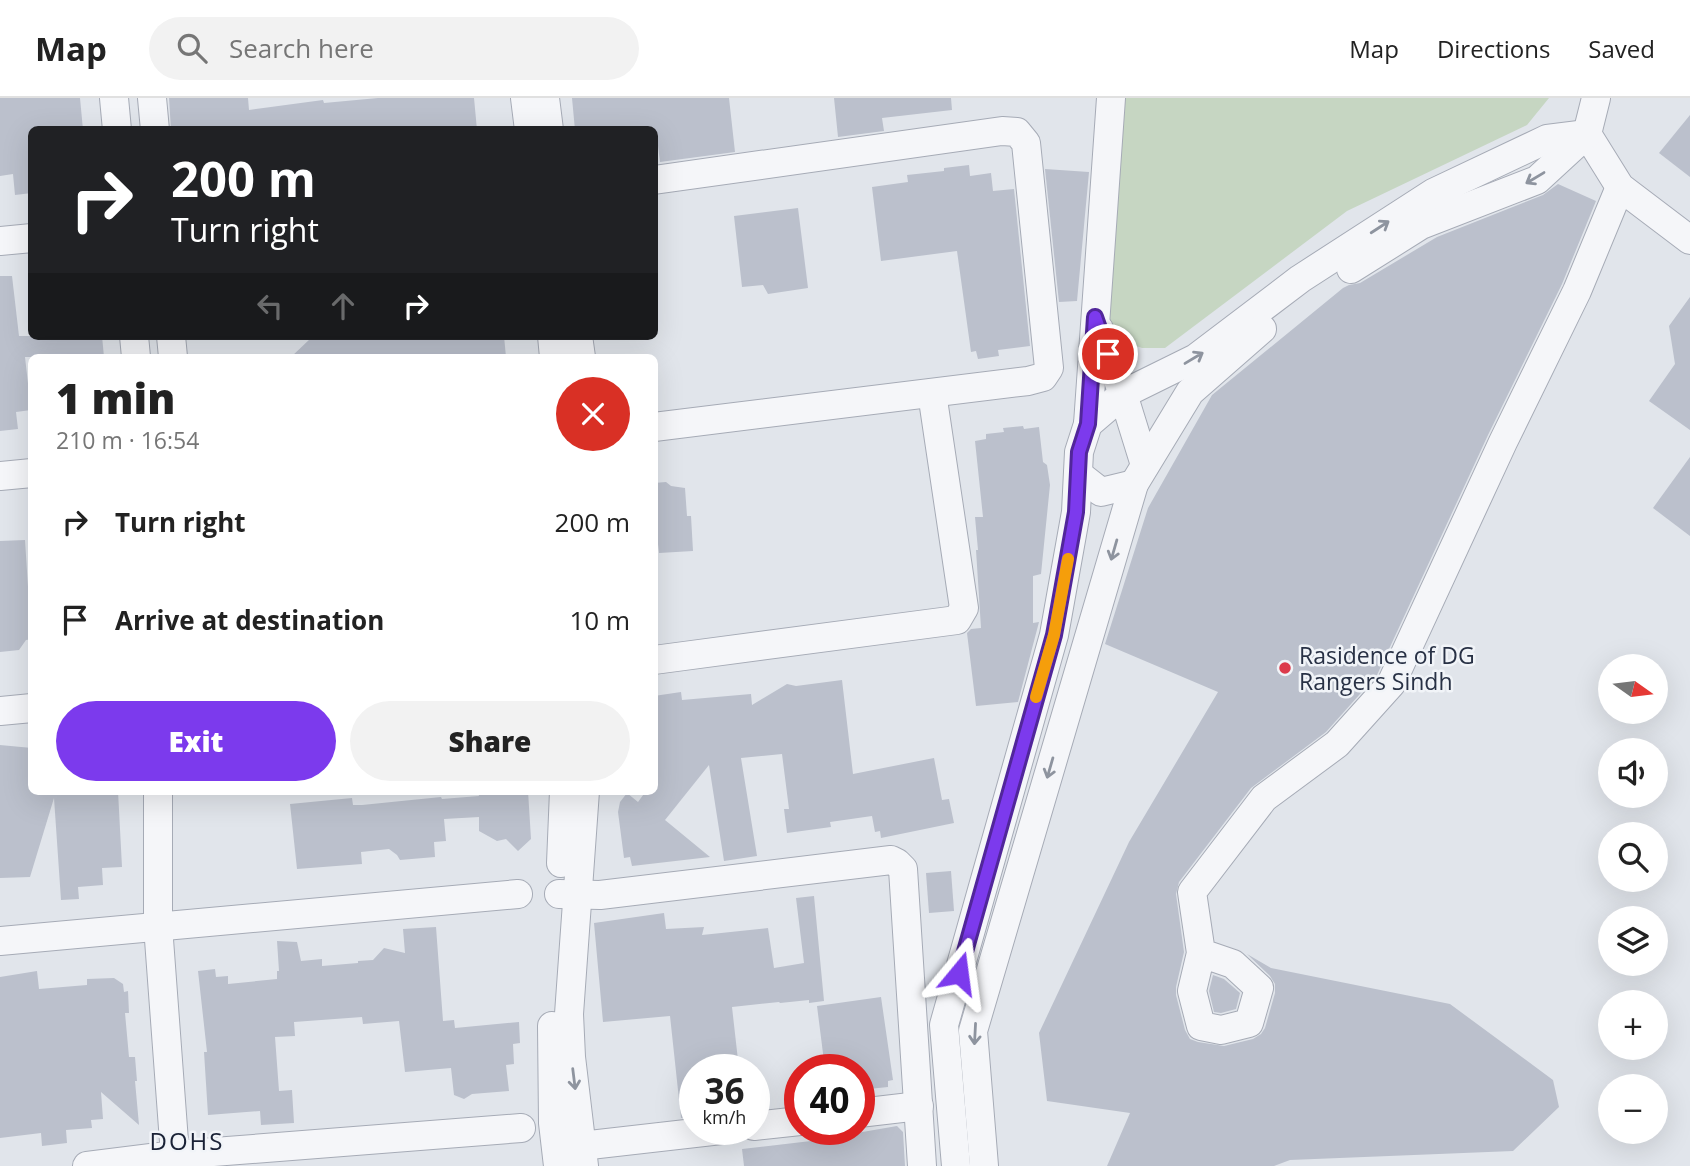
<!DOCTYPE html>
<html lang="en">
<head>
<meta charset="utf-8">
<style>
  :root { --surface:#fff; --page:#f2f2f2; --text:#222; --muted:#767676; --line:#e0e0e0; --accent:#7c3aed }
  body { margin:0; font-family:"Open Sans",sans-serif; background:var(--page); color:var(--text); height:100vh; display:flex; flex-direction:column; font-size:26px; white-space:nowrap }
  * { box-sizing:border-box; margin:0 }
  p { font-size:23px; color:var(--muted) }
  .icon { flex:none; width:38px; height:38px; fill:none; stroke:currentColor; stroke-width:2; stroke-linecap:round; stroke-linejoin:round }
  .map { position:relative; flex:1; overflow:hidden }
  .details { position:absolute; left:28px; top:256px; width:630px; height:441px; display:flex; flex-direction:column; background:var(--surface); border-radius:10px; box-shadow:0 7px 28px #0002 }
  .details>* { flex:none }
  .top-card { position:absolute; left:28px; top:28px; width:630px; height:214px; border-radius:10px; box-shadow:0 7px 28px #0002; background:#202124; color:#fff; overflow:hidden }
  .needle { width:46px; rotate:104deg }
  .tools { position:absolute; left:1598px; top:556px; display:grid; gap:14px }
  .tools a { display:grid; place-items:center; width:70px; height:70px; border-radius:50%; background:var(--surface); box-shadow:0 7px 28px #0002; font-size:35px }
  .speed { position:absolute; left:679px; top:956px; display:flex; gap:14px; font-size:35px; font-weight:700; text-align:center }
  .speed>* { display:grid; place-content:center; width:91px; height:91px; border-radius:50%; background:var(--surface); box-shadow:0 7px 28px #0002; line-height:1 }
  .speed small { font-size:18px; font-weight:400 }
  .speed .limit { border:10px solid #d22; background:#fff; color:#111 }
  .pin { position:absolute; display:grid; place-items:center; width:60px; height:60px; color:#fff; margin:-30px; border:4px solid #fff; border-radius:50%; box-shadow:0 2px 7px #0007 }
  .me { position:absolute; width:77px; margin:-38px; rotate:16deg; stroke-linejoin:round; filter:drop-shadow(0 0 5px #0008) }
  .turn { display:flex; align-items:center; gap:24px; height:147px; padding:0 28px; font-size:32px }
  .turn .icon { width:91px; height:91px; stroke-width:2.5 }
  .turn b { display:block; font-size:49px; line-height:60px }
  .lanes { display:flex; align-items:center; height:66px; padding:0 28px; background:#0003; justify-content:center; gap:35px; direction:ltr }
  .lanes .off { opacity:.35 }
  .round { display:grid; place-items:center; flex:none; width:74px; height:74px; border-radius:37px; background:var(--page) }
  .summary { display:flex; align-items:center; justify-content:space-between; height:119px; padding:0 28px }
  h1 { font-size:42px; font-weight:800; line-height:52px }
  .action { display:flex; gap:14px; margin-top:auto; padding:14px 28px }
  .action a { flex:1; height:80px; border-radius:42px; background:var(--accent); color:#fff; font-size:28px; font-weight:800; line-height:80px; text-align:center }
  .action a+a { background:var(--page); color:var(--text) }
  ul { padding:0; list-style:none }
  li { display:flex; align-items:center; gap:21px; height:98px; padding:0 28px }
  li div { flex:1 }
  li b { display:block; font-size:26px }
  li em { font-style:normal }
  header { display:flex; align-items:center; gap:42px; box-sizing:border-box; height:98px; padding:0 35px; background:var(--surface); border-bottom:2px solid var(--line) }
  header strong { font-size:33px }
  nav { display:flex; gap:38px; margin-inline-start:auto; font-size:24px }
  .search { width:490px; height:63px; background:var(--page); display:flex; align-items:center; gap:18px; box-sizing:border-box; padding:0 24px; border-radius:38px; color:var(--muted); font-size:26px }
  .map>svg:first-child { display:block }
  .green { fill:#c6d6c2 }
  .building { fill:#bbc0cc }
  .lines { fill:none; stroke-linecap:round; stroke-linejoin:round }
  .minor-casing { stroke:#a6abb6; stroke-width:30 }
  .minor { stroke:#f5f6f9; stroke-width:28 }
  .oneway { stroke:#8e949f }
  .route-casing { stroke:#51269a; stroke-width:18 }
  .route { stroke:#7c3aed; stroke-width:12 }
  .slow { stroke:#f59e0b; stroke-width:12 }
  .poi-dot { fill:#dc3a4b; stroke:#f1f4f8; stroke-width:2.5 }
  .labels { text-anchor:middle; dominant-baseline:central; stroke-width:5; stroke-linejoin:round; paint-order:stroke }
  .poi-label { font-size:23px; fill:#283145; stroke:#f1f4f8; text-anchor:start }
  .neighbourhood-label { font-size:24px; letter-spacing:2px; fill:#1a2236; stroke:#f1f4f8 }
</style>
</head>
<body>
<header>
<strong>Map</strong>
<div class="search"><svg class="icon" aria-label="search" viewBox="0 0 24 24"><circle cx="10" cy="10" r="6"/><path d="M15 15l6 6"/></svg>Search here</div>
<nav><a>Map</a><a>Directions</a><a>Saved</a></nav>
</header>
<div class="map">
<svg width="1690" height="1068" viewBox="0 0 1690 1068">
  <rect width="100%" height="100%" fill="#e1e5eb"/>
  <polygon class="green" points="1125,0 1549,0 1527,27 1347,113 1165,250 1142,250 1117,241 1105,221"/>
  <g class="building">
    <polygon points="0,0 80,0 83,32 32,32 32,95 15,97 13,76 0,78"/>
    <polygon points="169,0 248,0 249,12 323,2 324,5 378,0 474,0 477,32 171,32"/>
    <polygon points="572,0 729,0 735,54 660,64 656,32 575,32"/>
    <polygon points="834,0 951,0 952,12 882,20 884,33 838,39"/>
    <polygon points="1690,17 1690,79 1659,55"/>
    <polygon points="969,67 970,78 991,75 993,93 1014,91 1030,248 998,252 999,258 978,261 976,253 971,254 957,153 881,163 872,89 908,84 907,77 944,73 944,70"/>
    <polygon points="1045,71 1089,74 1077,203 1059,204"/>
    <polygon points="1558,86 1596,103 1562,186 1488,337 1377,577 1326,634 1251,690 1179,784 1176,796 1184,854 1176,889 1176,897 1185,932 1190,941 1198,944 1224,948 1253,941 1261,936 1265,930 1275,895 1275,886 1270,878 1247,856 1271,870 1450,906 1553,982 1559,1009 1513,1053 1290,1062 1274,1068 1107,1068 1130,1015 1047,1003 1039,935 1129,744 1218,594 1105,546 1148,410 1212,297 1343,190 1349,187 1360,185 1437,139 1543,97"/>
    <polygon points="798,110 808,190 768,196 763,187 742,189 734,118"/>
    <polygon points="0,178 12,178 19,238 102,238 104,259 25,259 31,312 16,314 18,331 0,333"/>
    <polygon points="1690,199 1690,332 1649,303 1675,266 1669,228"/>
    <polygon points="335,238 339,242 369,238 504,238 506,259 291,259 310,241"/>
    <polygon points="1023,328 1024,331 1039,329 1043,364 1047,367 1050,387 1041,476 1033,478 1033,525 1039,524 1018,604 976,608 967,535 971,531 981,530 976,452 978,452 975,419 983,419 975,343 986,341 986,336 1004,334 1003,330"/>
    <polygon points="1690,359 1690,438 1653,410"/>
    <polygon points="666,384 671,388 685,390 687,418 691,418 693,453 659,455 658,446 654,446 654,385"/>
    <polygon points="25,442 30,520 32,519 32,541 26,542 19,552 0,554 0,443"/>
    <polygon points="842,582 853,676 934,660 942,702 949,701 954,725 881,740 880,733 875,734 872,718 830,724 831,729 787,735 784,711 789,711 782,656 741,660 757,758 724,763 709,667 665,722 710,759 632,768 630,759 624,760 618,714 620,704 627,695 638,704 646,693 654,693 654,598 681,594 682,602 751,596 752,607 787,586 796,588"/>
    <polygon points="0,647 32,650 32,693 118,693 122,769 102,770 103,787 78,789 79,801 61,802 54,700 30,779 0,780"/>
    <polygon points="496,693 528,693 531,741 518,753 506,741 497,743 479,733 479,719 444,721 446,743 434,744 435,759 400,762 397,757 389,751 361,754 362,766 297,771 290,706 352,700 353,707 362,707 441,699 442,701 479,698 478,694"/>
    <polygon points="951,773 954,813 929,815 926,775"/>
    <polygon points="814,798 824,903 809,905 809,902 780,905 779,904 732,909 739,971 695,971 695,1018 681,1020 670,918 603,924 594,825 664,815 666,831 704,829 702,837 768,830 774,870 804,865 796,800"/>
    <polygon points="436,829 443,923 454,922 455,930 519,924 520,945 513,946 514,966 506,967 509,993 472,996 464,1001 454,997 451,970 405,974 399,923 363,926 362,919 294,924 295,938 275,939 279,993 292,992 294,1025 261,1027 260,1013 208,1017 204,954 207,954 198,873 215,871 216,879 228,878 228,886 277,881 277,873 279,873 277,843 297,844 301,863 322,861 322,868 358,865 358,863 373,862 384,850 405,855 403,831"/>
    <polygon points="37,873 39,891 87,887 87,881 114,880 123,886 124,894 128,893 129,915 125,915 129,959 135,959 137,983 135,983 139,1027 101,994 103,1021 91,1022 92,1030 66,1032 67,1045 42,1048 41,1035 0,1040 0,879"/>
    <polygon points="1213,877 1224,881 1240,895 1236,911 1221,915 1214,914 1209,893"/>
    <polygon points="881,899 893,982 888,983 888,989 859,992 859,971 825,971 817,908"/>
    <polygon points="897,1028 903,1034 905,1068 744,1068 742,1051 828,1041 828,1040"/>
  </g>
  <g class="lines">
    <g class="minor-casing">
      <g id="minor">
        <polyline points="114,0 117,32"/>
        <polyline points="152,0 155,32"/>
        <polyline points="525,0 529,32"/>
        <polyline points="545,0 549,32"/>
        <polyline points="1587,36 1620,89 1690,142"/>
        <polyline points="654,82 1002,33 1017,34 1026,45 1049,270 1043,279 1028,283 654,329"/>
        <polyline points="0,143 32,140"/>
        <polyline points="1351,171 1421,127 1537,82 1587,36 1596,0"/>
        <polyline points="1099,231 1123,296 1145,367"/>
        <polyline points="134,238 136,259"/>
        <polyline points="171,238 173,259"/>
        <polyline points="552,238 554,259"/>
        <polyline points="578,238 581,259"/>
        <polyline points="1088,326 1111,0"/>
        <polyline points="1078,376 1101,394 1134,386"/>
        <polyline points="0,378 32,375"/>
        <polyline points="654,562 957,522 964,510 932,295"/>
        <polyline points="0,613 32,610"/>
        <polyline points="561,765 564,693"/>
        <polyline points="559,796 600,797 891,762 897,765 903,771 922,1068"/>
        <polyline points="0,843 518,796"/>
        <polyline points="1201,855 1233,866 1259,890 1249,925 1221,932 1201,928 1192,893 1201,855 1192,794 1264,700 1337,646 1391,586 1503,344 1577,193 1620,89"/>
        <polyline points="552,928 553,1025 558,1068"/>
        <polyline points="859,1015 919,1008"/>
        <polyline points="754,1028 800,1023"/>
        <polyline points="581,1048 730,1031"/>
        <polyline points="87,1068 175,1057 158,828 158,693"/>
        <polyline points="176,1068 175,1057 521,1030"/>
        <polyline points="584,1068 571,959 569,916 585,693"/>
        <polyline points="956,1068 944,927 1054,537 1076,414 1079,354 1088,326 1123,296 1196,260 1300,181 1433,95 1547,41 1587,36"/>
        <polyline points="984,1068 973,933 1134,386 1190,294 1262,231"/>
      </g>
    </g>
    <use href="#minor" class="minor"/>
  </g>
  <defs><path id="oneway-shaft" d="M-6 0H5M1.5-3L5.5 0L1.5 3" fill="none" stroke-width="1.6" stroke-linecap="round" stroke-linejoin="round" transform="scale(1.75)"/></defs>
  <g class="oneway">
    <use href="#oneway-shaft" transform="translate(1535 80) rotate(149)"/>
    <use href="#oneway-shaft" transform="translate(1380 129) rotate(-33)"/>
    <use href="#oneway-shaft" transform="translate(1194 260) rotate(-31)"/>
    <use href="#oneway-shaft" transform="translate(1114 452) rotate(106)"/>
    <use href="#oneway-shaft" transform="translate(1050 670) rotate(106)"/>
    <use href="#oneway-shaft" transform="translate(975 936) rotate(93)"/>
    <use href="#oneway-shaft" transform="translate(574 981) rotate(83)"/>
  </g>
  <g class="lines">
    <g class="route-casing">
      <polyline id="route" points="959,875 1054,537 1076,414 1079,354 1088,326 1095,219 1108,256"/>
    </g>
    <use href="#route" class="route"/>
    <polyline class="slow" points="1036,599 1054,537 1068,461"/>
  </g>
  <circle class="poi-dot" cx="1285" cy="570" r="7"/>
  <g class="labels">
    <g class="poi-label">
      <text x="1299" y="557">Rasidence of DG<tspan x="1299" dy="26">Rangers Sindh</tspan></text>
    </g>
    <g class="neighbourhood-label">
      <text x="187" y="1042">DOHS</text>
    </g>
  </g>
</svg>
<div class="tools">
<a><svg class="needle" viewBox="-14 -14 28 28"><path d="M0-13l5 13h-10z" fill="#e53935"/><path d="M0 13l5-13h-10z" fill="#767676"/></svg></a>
<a><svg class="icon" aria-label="sound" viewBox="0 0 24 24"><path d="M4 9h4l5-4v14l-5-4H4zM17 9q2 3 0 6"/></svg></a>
<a><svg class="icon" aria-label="search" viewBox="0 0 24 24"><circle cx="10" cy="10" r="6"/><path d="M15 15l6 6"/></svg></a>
<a><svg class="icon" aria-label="layers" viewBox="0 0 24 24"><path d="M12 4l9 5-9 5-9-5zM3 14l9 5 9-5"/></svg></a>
<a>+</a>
<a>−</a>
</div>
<div class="speed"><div>36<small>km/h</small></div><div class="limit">40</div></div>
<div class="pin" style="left:1108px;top:256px;background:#d93025"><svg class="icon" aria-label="arrive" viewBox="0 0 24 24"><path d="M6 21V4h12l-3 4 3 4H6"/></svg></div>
<svg class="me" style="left:959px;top:875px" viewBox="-20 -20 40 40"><path d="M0-17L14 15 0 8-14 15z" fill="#7c3aed" stroke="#fff" stroke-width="4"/></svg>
<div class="top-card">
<div class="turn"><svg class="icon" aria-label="right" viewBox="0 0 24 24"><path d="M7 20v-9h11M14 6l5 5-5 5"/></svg><div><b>200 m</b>Turn right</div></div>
<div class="lanes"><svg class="icon off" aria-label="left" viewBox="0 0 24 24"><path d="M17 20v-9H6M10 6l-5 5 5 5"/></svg><svg class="icon off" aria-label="ahead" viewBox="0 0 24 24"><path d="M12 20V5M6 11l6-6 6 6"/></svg><svg class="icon" aria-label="right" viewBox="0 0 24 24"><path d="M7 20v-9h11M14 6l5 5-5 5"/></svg></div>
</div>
<section class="details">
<div class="summary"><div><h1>1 min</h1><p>210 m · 16:54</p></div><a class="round" style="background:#d93025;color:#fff"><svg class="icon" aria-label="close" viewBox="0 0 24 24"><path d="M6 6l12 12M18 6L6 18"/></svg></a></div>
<ul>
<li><svg class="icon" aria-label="right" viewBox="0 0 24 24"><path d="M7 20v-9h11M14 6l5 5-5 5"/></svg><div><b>Turn right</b></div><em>200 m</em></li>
<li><svg class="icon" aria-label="arrive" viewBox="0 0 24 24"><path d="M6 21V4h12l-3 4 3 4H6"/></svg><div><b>Arrive at destination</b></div><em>10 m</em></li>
</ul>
<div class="action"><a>Exit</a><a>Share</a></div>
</section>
</div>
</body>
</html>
